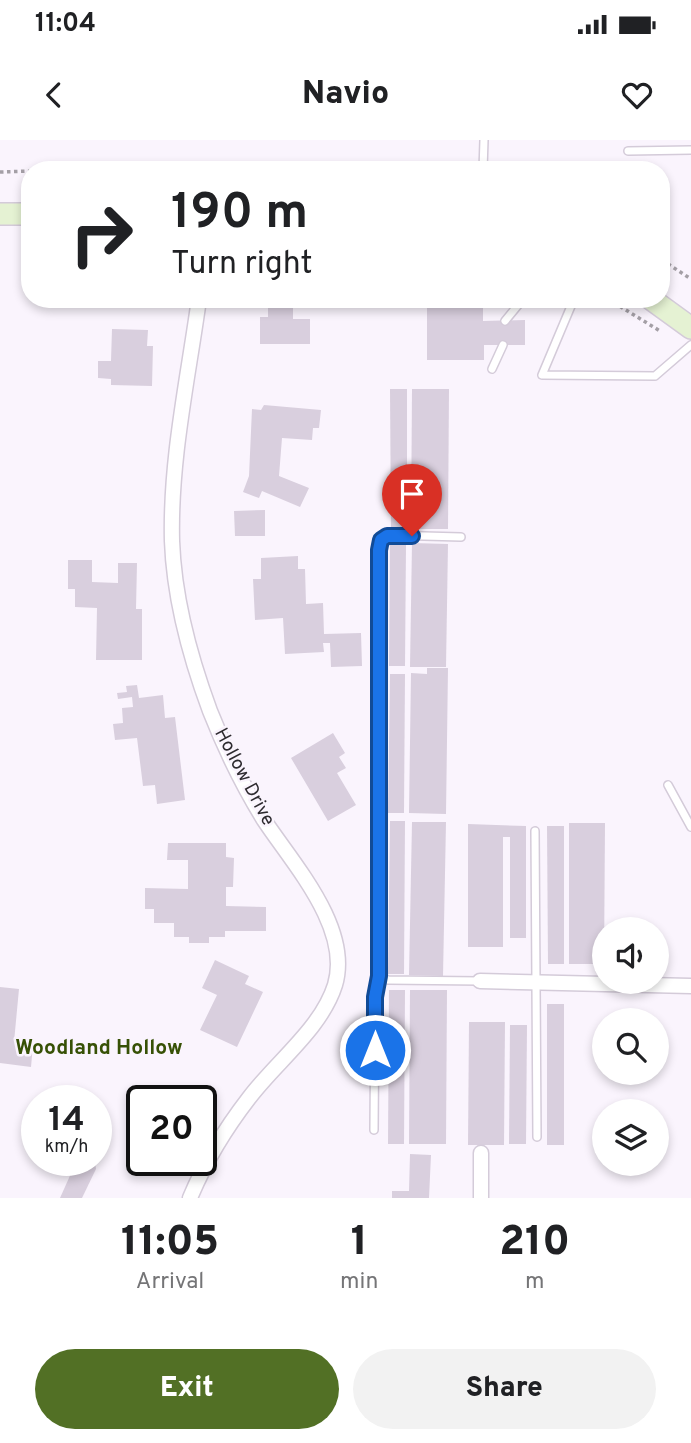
<!DOCTYPE html>
<html lang="en">
<head>
<meta charset="utf-8">
<style>
  :root { --surface:#fff; --page:#f2f2f2; --text:#202124; --muted:#757577; --accent:#527025 }
  body { margin:0; font-family:Overpass,sans-serif; background:var(--page); color:var(--text); height:100vh; display:flex; flex-direction:column; font-size:26px; white-space:nowrap }
  * { box-sizing:border-box; margin:0 }
  p { font-size:23px; color:var(--muted) }
  .icon { flex:none; width:38px; height:38px; fill:none; stroke:currentColor; stroke-width:2; stroke-linecap:round; stroke-linejoin:round }
  .map { position:relative; height:1058px; overflow:hidden }
  .drawer { display:flex; flex-direction:column; background:var(--surface); flex:1 }
  .drawer>* { flex:none }
  .hud { position:absolute; left:21px; top:21px; width:649px; height:147px; border-radius:28px; box-shadow:0 4px 10px #0003; background:#fff; color:var(--text); overflow:hidden }
  .tools { position:absolute; left:592px; top:777px; display:grid; gap:14px }
  .tools a { display:grid; place-items:center; width:77px; height:77px; border-radius:50%; background:var(--surface); box-shadow:0 4px 10px #0003; font-size:35px }
  .speed { position:absolute; left:21px; top:945px; display:flex; gap:14px; font-size:35px; font-weight:700; text-align:center }
  .speed>* { display:grid; place-content:center; width:91px; height:91px; border-radius:50%; background:var(--surface); box-shadow:0 4px 10px #0003; line-height:1 }
  .speed small { font-size:18px; font-weight:400 }
  .speed .limit { border:4px solid #111; border-radius:10px; background:#fff; color:#111 }
  .pin { position:absolute; display:grid; place-items:center; width:60px; height:60px; color:#fff; margin:-72px -30px; border-radius:50% 50% 50% 0; rotate:-45deg; box-shadow:0 0 7px #0007 }
  .pin .icon { rotate:45deg }
  .me { position:absolute; width:77px; margin:-38px; rotate:0deg; stroke-linejoin:round; filter:drop-shadow(0 0 5px #0008) }
  .turn { display:flex; align-items:center; gap:24px; height:147px; padding:0 35px; font-size:32px }
  .turn .icon { width:91px; height:91px; stroke-width:2.5 }
  .turn b { display:block; font-size:49px; line-height:60px }
  .eta { display:flex; justify-content:space-evenly; align-items:center; height:119px; text-align:center }
  .eta b { font-size:42px; font-weight:800; line-height:49px }
  .action { display:flex; gap:14px; margin-top:auto; padding:14px 35px }
  .action a { flex:1; height:80px; border-radius:42px; background:var(--accent); color:#fff; font-size:28px; font-weight:800; line-height:80px; text-align:center }
  .action a+a { background:var(--page); color:var(--text) }
  .status { display:flex; justify-content:space-between; align-items:center; height:49px; padding:0 35px; background:var(--surface); direction:ltr }
  .status svg { height:19px; fill:currentColor }
  header { display:flex; justify-content:space-between; align-items:center; height:91px; padding:0 35px; background:var(--surface); font-size:32px; font-weight:800 }
  .map>svg:first-child { display:block }
  .building { fill:#d9cfde }
  .lines { fill:none; stroke-linecap:round; stroke-linejoin:round }
  .service-casing { stroke:#d4cbd9; stroke-width:10 }
  .minor-casing { stroke:#d4cbd9; stroke-width:17 }
  .secondary-casing { stroke:#d4cbd9; stroke-width:24 }
  .path { stroke:#a49fa6; stroke-width:3.5; stroke-dasharray:3.5 3.5; stroke-linecap:butt }
  .service { stroke:#fff; stroke-width:7 }
  .minor { stroke:#fff; stroke-width:14 }
  .secondary { stroke:#e5f2d3; stroke-width:21 }
  .route-casing { stroke:#114b97; stroke-width:18 }
  .route { stroke:#1a73e8; stroke-width:12 }
  .labels { text-anchor:middle; dominant-baseline:central; stroke-width:5; stroke-linejoin:round; paint-order:stroke }
  .street-label { font-size:19px; fill:#2d2a2f; stroke:#faf4fd }
  .neighbourhood-label { font-size:21px; font-weight:bold; fill:#375106; stroke:#faf4fd }
</style>
</head>
<body>
<div class="status"><b>11:04</b><svg viewBox="0 0 49 12"><path d="M0 12V9h3v3zM5 12V6h3v6zM10 12V3h3v9zM15 12V0h3v12zM26 1h20v11H26zM47 4h2v5h-2z"/></svg></div>
<header><svg class="icon" aria-label="back" viewBox="0 0 24 24"><path d="M15 5l-7 7 7 7"/></svg>Navio<svg class="icon" aria-label="heart" viewBox="0 0 24 24"><path d="M12 20l-8-8c-3-5 5-10 8-4 3-6 11-1 8 4z"/></svg></header>
<div class="map">
<svg width="691" height="1058" viewBox="0 0 691 1058">
  <rect width="100%" height="100%" fill="#faf4fd"/>
  <g class="building">
    <polygon points="268,159 293,159 293,179 310,179 310,204 260,204 260,177 268,177"/>
    <polygon points="441,159 469,159 470,165 483,165 483,181 525,180 525,205 484,205 484,220 427,220 427,165 441,165"/>
    <polygon points="112,189 148,190 147,206 153,206 152,246 111,245 111,239 98,238 98,221 111,221"/>
    <polygon points="390,249 407,249 407,389 391,389"/>
    <polygon points="412,249 449,249 448,389 411,389"/>
    <polygon points="264,265 321,270 319,288 313,288 312,300 282,298 279,336 309,348 300,367 262,351 259,358 243,352 249,336 252,269 261,270"/>
    <polygon points="265,370 265,396 235,396 234,371"/>
    <polygon points="412,403 448,404 446,527 410,527"/>
    <polygon points="390,404 406,404 405,526 389,526"/>
    <polygon points="298,416 298,429 305,429 306,464 323,463 324,494 361,493 362,526 331,527 330,503 323,503 324,512 285,514 283,478 255,480 253,439 261,439 261,418"/>
    <polygon points="68,420 92,420 92,442 118,443 118,423 137,423 136,469 142,469 142,520 96,520 97,468 75,467 75,449 68,449"/>
    <polygon points="427,528 448,528 446,674 409,673 411,533 427,534"/>
    <polygon points="390,534 405,534 404,673 388,673"/>
    <polygon points="137,545 139,558 163,555 165,578 175,577 185,660 157,664 155,645 143,646 137,598 115,600 113,584 123,583 122,568 133,567 132,557 118,559 117,553 127,552 126,546"/>
    <polygon points="333,593 345,613 339,617 346,628 337,633 356,665 328,681 291,618"/>
    <polygon points="390,681 405,681 404,834 388,834"/>
    <polygon points="412,682 446,682 443,836 409,835"/>
    <polygon points="569,683 605,683 604,824 569,824"/>
    <polygon points="468,684 526,686 526,798 510,798 510,697 503,697 503,807 468,807"/>
    <polygon points="547,686 564,686 564,824 548,824"/>
    <polygon points="168,703 226,703 226,717 234,718 233,747 226,747 226,766 266,767 266,791 225,791 225,797 209,797 209,803 189,803 189,797 174,797 174,783 154,783 154,769 145,769 145,748 188,749 188,720 167,720"/>
    <polygon points="215,820 249,836 245,844 263,852 237,907 200,890 217,855 202,848"/>
    <polygon points="0,847 19,849 14,902 33,905 31,927 0,923"/>
    <polygon points="389,850 405,850 404,1004 388,1004"/>
    <polygon points="410,850 447,850 446,1004 409,1004"/>
    <rect x="547" y="864" width="17" height="141"/>
    <polygon points="469,882 505,882 504,1005 468,1005"/>
    <polygon points="510,885 527,885 526,1004 509,1004"/>
    <polygon points="410,1014 431,1015 429,1058 392,1058 392,1051 409,1051"/>
    <polygon points="77,1020 95,1022 96,1029 82,1058 60,1058"/>
  </g>
  <g class="lines">
    <g class="service-casing">
      <g id="service">
        <polyline points="628,11 691,10"/>
        <polyline points="483,30 484,0"/>
        <polyline points="574,159 542,235 655,236 691,205"/>
        <polyline points="505,181 523,159"/>
        <polyline points="492,229 503,205"/>
        <polyline points="461,397 387,395 381,400 378,826 379,836 388,840 480,841"/>
        <polyline points="668,645 691,687"/>
        <polyline points="535,691 537,997"/>
        <polyline points="374,990 375,857 379,836"/>
      </g>
    </g>
    <g class="minor-casing">
      <g id="minor">
        <polyline points="480,841 691,846"/>
        <path d="M190 1058C205 1022 225 989 249 958 276 922 321 889 335 845 352 788 293 724 264 680 243 646 225 609 210 571 190 517 174 458 172 401 170 319 188 239 199 159"/>
        <polyline points="481,1058 481,1013"/>
      </g>
    </g>
    <g class="secondary-casing">
      <g id="secondary">
        <polyline points="0,74 30,74"/>
        <polyline points="651,159 691,188"/>
      </g>
    </g>
    <g class="path">
      <polyline points="0,32 30,31"/>
      <polyline points="662,120 691,139"/>
      <polyline points="608,159 660,191"/>
    </g>
    <use href="#service" class="service"/>
    <use href="#minor" class="minor"/>
    <use href="#secondary" class="secondary"/>
  </g>
  <g class="lines">
    <g class="route-casing">
      <polyline id="route" points="375,910 375,857 379,836 379,410 381,400 387,396 412,396"/>
    </g>
    <use href="#route" class="route"/>
  </g>
  <g class="labels">
    <g class="street-label">
      <text transform="translate(244 637) rotate(62)">Hollow Drive</text>
    </g>
    <g class="neighbourhood-label">
      <text x="99" y="908">Woodland Hollow</text>
    </g>
  </g>
</svg>
<div class="tools">
<a><svg class="icon" aria-label="sound" viewBox="0 0 24 24"><path d="M4 9h4l5-4v14l-5-4H4zM17 9q2 3 0 6"/></svg></a>
<a><svg class="icon" aria-label="search" viewBox="0 0 24 24"><circle cx="10" cy="10" r="6"/><path d="M15 15l6 6"/></svg></a>
<a><svg class="icon" aria-label="layers" viewBox="0 0 24 24"><path d="M12 4l9 5-9 5-9-5zM3 14l9 5 9-5"/></svg></a>
</div>
<div class="speed"><div>14<small>km/h</small></div><div class="limit">20</div></div>
<div class="pin" style="left:412px;top:396px;background:#d93025"><svg class="icon" aria-label="arrive" viewBox="0 0 24 24"><path d="M6 21V4h12l-3 4 3 4H6"/></svg></div>
<svg class="me" style="left:375px;top:910px" viewBox="-20 -20 40 40"><circle r="17" fill="#1a73e8" stroke="#fff" stroke-width="3"/><path d="M0-11L8 9 0 5-8 9z" fill="#fff"/></svg>
<div class="hud">
<div class="turn"><svg class="icon" aria-label="right" viewBox="0 0 24 24"><path d="M7 20v-9h11M14 6l5 5-5 5"/></svg><div><b>190 m</b>Turn right</div></div>
</div>
</div>
<section class="drawer">
<div class="eta">
<div><b>11:05</b><p>Arrival</p></div>
<div><b>1</b><p>min</p></div>
<div><b>210</b><p>m</p></div>
</div>
<div class="action"><a>Exit</a><a>Share</a></div>
</section>
</body>
</html>
